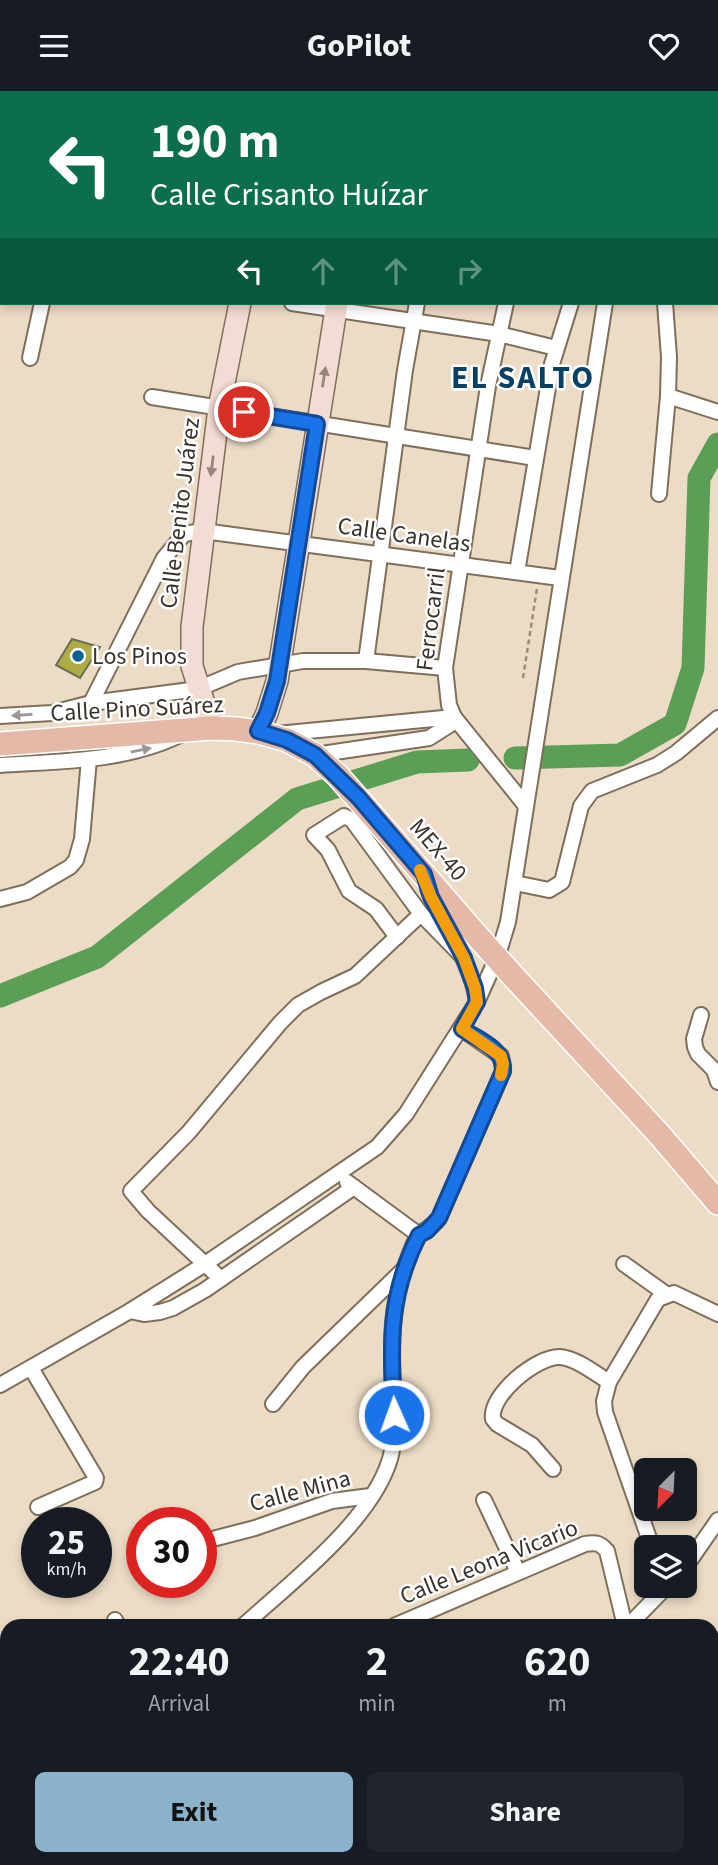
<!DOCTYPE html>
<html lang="en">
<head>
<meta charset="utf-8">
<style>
  :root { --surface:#171b24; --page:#20242c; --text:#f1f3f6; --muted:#9ea1a6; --accent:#8ab2ca }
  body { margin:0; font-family:"Source Sans 3",sans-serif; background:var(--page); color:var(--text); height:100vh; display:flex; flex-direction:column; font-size:26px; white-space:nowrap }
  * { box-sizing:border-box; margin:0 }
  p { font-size:23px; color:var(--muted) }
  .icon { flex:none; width:38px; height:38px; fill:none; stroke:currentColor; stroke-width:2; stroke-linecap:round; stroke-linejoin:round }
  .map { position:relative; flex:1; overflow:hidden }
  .side { position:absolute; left:0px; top:1528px; width:719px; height:247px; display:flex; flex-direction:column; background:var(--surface); border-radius:21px 21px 0 0; box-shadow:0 4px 10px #0003 }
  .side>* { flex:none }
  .top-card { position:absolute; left:0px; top:0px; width:719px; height:214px; box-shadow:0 4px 10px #0003; background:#0b6e4f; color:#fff; overflow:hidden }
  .needle { width:46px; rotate:204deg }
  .tools { position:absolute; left:634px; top:1367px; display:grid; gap:14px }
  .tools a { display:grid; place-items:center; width:63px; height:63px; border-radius:10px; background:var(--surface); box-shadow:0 4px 10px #0003; font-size:35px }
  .speed { position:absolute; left:21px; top:1416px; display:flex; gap:14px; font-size:35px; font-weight:700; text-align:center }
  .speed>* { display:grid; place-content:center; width:91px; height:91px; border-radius:50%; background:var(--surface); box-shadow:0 4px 10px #0003; line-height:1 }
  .speed small { font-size:18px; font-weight:400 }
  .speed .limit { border:10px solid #d22; background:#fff; color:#111 }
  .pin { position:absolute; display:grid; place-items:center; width:60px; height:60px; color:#fff; margin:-30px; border:4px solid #fff; border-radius:50%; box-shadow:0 2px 7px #0007 }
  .me { position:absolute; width:77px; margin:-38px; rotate:358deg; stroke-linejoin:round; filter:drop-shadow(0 0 5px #0008) }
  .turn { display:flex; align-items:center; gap:24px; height:147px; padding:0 35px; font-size:32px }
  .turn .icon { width:91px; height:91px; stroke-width:2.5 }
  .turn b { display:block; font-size:49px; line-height:60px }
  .lanes { display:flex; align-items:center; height:66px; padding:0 35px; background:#0003; justify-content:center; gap:35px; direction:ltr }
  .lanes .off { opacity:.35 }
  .eta { display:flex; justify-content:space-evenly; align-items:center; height:119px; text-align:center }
  .eta b { font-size:42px; font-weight:700; line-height:49px }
  .primary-button { display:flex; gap:14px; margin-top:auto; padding:14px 35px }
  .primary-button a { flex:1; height:80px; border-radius:10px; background:var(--accent); color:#111; font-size:28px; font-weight:700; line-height:80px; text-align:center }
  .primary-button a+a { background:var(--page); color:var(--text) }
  header { display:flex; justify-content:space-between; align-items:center; height:91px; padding:0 35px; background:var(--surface); font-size:32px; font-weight:700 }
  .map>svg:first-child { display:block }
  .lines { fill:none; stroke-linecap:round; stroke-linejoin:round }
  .river { stroke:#5b9e55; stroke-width:23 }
  .building { fill:#acab44; stroke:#6d6d56; stroke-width:2 }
  .street-casing { stroke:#7d6f5b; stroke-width:18 }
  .secondary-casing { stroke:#7d6f5b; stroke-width:24 }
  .primary-casing { stroke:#fff; stroke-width:26 }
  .path { stroke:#998e7e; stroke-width:2.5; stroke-dasharray:5 3.5; stroke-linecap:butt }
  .street { stroke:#fff; stroke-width:14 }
  .secondary { stroke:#f2dcd3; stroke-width:21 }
  .primary { stroke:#e4b9a7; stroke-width:23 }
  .primary-bridge-casing { stroke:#fff; stroke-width:26; stroke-linecap:butt }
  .primary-bridge { stroke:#e4b9a7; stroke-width:23 }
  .oneway { fill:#95877e }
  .oneway2 { fill:#9c9894 }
  .route-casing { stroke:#114b97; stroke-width:18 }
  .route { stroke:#1a73e8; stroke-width:12 }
  .slow { stroke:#f59e0b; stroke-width:12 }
  .poi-dot { fill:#0b6394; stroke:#fff; stroke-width:2.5 }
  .labels { text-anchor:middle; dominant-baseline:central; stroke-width:5; stroke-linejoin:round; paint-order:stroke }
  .street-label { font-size:24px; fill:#383229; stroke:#fff }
  .poi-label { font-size:24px; fill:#383229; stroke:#fff; text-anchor:start }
  .district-label { font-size:32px; font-weight:bold; letter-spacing:2px; fill:#074163; stroke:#fff }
</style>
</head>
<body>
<header><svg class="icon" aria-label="menu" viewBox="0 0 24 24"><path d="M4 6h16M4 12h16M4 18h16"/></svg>GoPilot<svg class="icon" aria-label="heart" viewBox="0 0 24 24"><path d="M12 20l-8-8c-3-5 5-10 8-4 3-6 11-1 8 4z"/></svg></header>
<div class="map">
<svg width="718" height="1774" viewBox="0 0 718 1774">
  <rect width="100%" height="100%" fill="#ecdcc6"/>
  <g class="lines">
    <g class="river">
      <polyline points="515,667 620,664 675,633 693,577 699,387 718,353"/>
      <polyline points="0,905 97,866 297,708 417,671 468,669"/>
    </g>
  </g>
  <polygon class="building" points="72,548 100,556 80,587 56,574"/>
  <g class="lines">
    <g class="street-casing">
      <g id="street">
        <polyline points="12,2 13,0"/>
        <polyline points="85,2 85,0"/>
        <polyline points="135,2 136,0"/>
        <polyline points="432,2 432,0"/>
        <polyline points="523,2 524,0"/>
        <polyline points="637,2 637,0"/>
        <polyline points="718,7 718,5"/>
        <polyline points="0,139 2,140"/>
        <polyline points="292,212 499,243 556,257"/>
        <polyline points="506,212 488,295 445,577 449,614 454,626 526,715"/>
        <polyline points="30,267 42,212"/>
        <polyline points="668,305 718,321"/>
        <polyline points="152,306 535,367"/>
        <polyline points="659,403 668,305 669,266 665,212"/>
        <polyline points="517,481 552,273 571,212"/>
        <polyline points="366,570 405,279 417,212"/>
        <polyline points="91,612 164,467 184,443 203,440 560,487"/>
        <polyline points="0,625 52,622 91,612 198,598 238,581 303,570 366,570 445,577"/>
        <polyline points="277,643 454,626"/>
        <polyline points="315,664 429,647 451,633 454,626"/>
        <path d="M0 674C60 670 125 671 180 644"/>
        <polyline points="515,792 549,799 562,791 581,715 592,700 657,674 676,662 718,627"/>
        <path d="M428 797C443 837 471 868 477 911"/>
        <polyline points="0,808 27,801 70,776 76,769 82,748 89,668"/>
        <polyline points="397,846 376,818 349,800 328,759 314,744 344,725 352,729 421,823 464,867"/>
        <polyline points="701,924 694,948 695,956 698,963 714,979 718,991"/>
        <polyline points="347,1091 419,1144"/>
        <polyline points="624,1173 666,1203"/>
        <polyline points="221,1188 148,1120 131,1100 189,1041 280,932 298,914 321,901 355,885 421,823"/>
        <polyline points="130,1220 144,1223 160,1221 173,1217 205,1199 354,1096"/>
        <polyline points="31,1277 96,1387 95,1391 38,1416"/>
        <polyline points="0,1294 130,1220 205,1173 377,1056 406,1023 477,911 498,864 508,831 605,212"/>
        <polyline points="273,1313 303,1276 403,1179"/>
        <path d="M553 1378 532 1354 497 1333 493 1328C489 1304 537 1265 560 1266 576 1267 596 1283 609 1291"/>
        <polyline points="484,1409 518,1481"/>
        <polyline points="201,1451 255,1437 332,1410 370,1405"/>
        <polyline points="652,1456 605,1321 604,1310 609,1291 658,1208 674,1202 718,1223"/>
        <polyline points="684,1478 718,1429"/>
        <polyline points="115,1529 118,1535"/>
        <path d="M243 1535C290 1492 371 1431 390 1368 396 1346 394 1322 393 1299 391 1254 390 1211 408 1168 411 1161 414 1149 419 1144 426 1137 432 1137 439 1127L503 980 501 965 462 938"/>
        <path d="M394 1535 585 1453C596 1451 600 1452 607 1460L625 1535"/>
        <polyline points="628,1535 668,1494"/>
        <polyline points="0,1633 7,1629"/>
        <polyline points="0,1641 7,1649"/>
        <polyline points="0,1733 7,1735"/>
        <polyline points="107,1768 113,1774"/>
        <polyline points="7,1774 11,1768"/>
        <polyline points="215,1774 228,1768"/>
        <polyline points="352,1774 359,1768"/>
      </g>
    </g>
    <g class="secondary-casing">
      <g id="secondary">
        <polyline points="364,0 370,2"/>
        <polyline points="289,2 289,0"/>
        <polyline points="212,637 192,575 192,536 219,317 240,212"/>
        <polyline points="258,641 267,622 277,590 337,212"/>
      </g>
    </g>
    <g class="primary-casing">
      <g id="primary">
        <polyline points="0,653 212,637 236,638 258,641 287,649 315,664 338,685 479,847"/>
        <polyline points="513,885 658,1042 718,1112"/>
      </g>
    </g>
    <polyline class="path" points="523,587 537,497"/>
    <use href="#street" class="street"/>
    <use href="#secondary" class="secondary"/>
    <use href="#primary" class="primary"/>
    <g class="primary-bridge-casing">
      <polyline id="primary-bridge" points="479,847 513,885"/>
    </g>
    <use href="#primary-bridge" class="primary-bridge"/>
  </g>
  <defs><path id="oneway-solid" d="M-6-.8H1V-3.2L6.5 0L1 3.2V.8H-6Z" transform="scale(1.75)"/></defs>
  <g class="oneway">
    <use href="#oneway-solid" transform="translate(324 286) rotate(-81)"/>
    <use href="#oneway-solid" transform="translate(212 375) rotate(97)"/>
  </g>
  <g class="oneway2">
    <use href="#oneway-solid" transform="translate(22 624) rotate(176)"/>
    <use href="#oneway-solid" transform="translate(141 659) rotate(-12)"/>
  </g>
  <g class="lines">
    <g class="route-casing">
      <path id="route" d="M244 321 317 333 277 590 267 622 258 640 287 649 315 664 358 706 424 783 431 806 464 867 475 897 477 911 462 938C478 948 505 958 503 980L439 1127 427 1140 419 1144C387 1207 391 1255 394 1324"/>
    </g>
    <use href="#route" class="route"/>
    <polyline class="slow" points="420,779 431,806 464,867 475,897 477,911 462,938 501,965 503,973 501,984"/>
  </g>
  <circle class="poi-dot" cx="78" cy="565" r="7"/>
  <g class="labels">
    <g class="street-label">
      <text transform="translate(180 422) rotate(-83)">Calle Benito Juárez</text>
      <text transform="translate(404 444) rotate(8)">Calle Canelas</text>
      <text transform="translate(431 528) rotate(-83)">Ferrocarril</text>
      <text transform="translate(137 618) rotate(-3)">Calle Pino Suárez</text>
      <text transform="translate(438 759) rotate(49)">MEX-40</text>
      <text transform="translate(300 1400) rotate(-15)">Calle Mina</text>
      <text transform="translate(489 1471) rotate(-22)">Calle Leona Vicario</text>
    </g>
    <g class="poi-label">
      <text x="92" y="565">Los Pinos</text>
    </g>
    <g class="district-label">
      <text x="523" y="287">EL SALTO</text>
    </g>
  </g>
</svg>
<div class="tools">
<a><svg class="needle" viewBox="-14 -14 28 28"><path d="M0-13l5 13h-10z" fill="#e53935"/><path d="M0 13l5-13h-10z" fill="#9ea1a6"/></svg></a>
<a><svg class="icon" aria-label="layers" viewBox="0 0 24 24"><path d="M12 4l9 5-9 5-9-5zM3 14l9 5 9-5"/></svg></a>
</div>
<div class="speed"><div>25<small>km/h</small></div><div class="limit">30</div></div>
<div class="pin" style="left:244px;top:321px;background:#d93025"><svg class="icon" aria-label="arrive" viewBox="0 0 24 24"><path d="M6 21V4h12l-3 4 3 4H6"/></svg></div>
<svg class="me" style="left:394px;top:1324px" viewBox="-20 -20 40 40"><circle r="17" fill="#1a73e8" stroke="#fff" stroke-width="3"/><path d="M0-11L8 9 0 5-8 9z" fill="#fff"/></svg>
<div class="top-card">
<div class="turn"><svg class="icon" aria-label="left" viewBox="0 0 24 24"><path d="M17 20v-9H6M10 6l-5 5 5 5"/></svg><div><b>190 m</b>Calle Crisanto Huízar</div></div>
<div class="lanes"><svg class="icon" aria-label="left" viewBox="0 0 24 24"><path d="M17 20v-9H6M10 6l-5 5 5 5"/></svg><svg class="icon off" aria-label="ahead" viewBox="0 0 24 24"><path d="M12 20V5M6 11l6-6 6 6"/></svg><svg class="icon off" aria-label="ahead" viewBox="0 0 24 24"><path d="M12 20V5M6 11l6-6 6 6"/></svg><svg class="icon off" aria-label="right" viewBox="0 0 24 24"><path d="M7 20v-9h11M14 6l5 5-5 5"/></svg></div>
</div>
<section class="side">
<div class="eta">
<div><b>22:40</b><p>Arrival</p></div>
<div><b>2</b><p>min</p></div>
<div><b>620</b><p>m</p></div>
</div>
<div class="primary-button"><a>Exit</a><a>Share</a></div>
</section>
</div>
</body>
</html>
